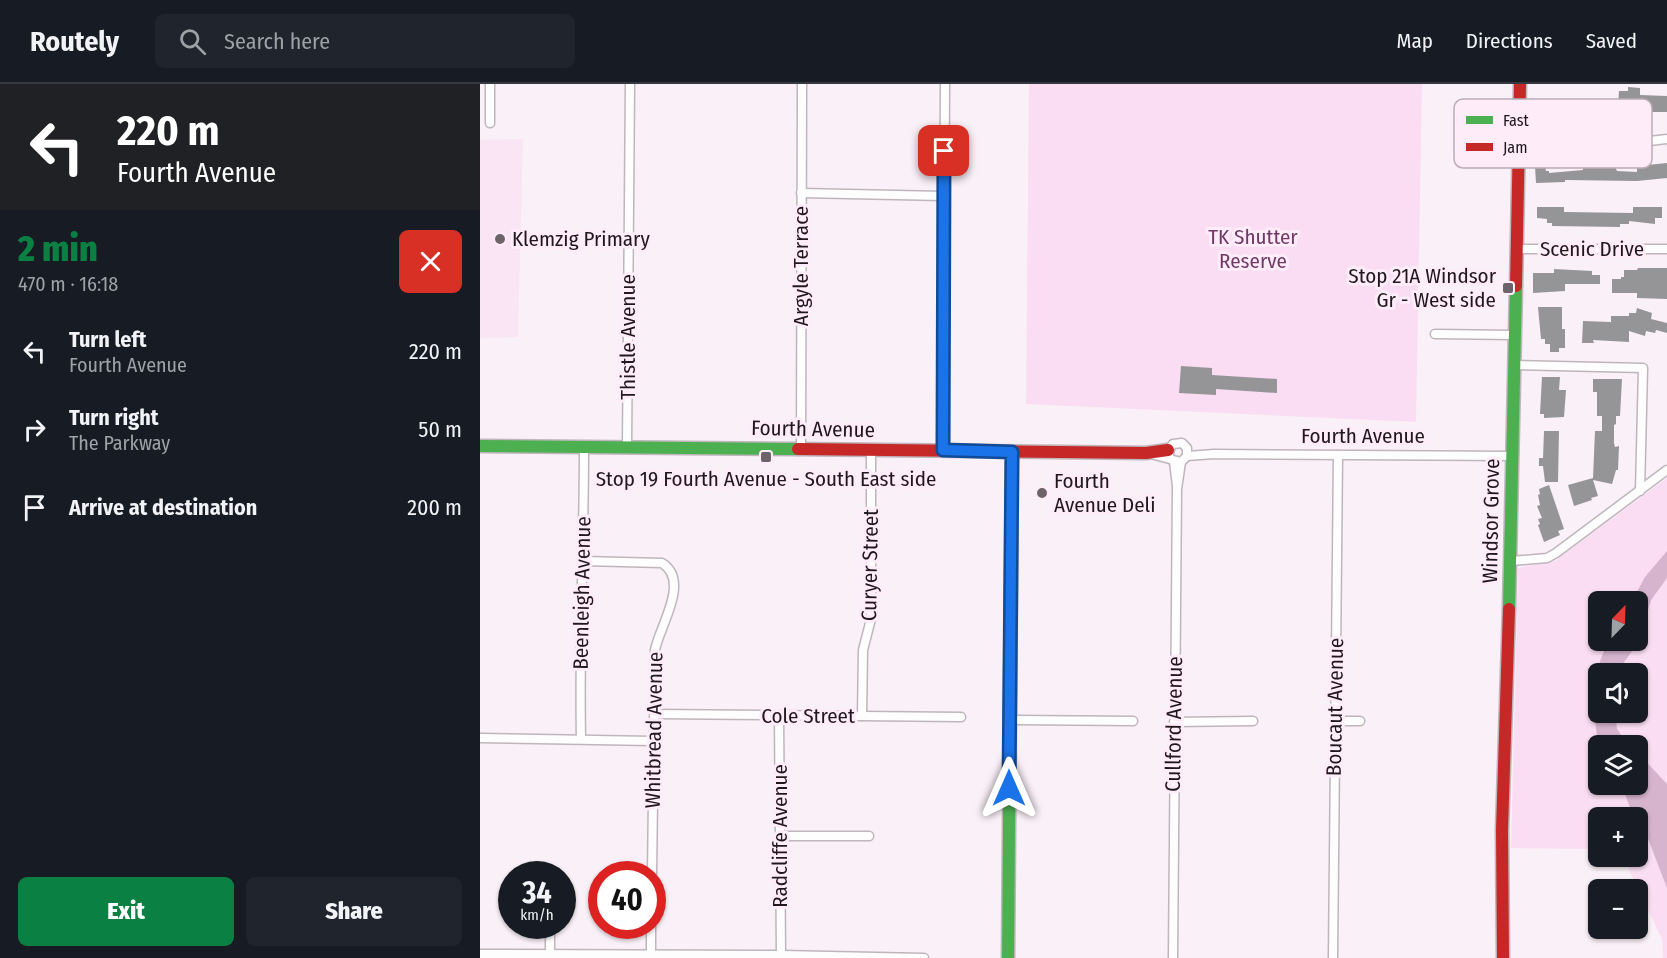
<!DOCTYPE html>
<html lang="en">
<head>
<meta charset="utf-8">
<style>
  :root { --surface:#171b24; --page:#20242c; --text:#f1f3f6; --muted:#9ea1a6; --line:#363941; --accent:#0b8043 }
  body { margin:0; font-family:"Fira Sans Condensed",sans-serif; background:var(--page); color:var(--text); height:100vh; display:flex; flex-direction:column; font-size:22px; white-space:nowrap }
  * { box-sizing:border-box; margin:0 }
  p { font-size:20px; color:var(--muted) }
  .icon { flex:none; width:33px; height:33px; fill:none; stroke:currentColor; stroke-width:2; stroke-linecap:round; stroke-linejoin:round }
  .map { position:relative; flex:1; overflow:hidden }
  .side { display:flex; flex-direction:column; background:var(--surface); width:480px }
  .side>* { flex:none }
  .top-card { background:#202124; color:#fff; overflow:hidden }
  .needle { width:39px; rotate:23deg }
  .fabs { position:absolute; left:1108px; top:507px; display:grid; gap:12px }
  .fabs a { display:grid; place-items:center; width:60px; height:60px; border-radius:9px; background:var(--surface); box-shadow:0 2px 4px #0004; font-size:30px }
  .speed { position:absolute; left:18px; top:777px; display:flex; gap:12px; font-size:30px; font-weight:700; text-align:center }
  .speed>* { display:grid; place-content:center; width:78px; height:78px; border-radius:50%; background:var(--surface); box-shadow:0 2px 4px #0004; line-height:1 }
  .speed small { font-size:15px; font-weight:400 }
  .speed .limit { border:9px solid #d22; background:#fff; color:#111 }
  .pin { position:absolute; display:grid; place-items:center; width:51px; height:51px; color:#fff; margin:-26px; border-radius:12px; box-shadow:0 3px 9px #0006 }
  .me { position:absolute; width:66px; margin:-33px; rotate:0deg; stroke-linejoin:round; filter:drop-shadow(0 0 4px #0008) }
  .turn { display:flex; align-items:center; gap:21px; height:126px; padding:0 18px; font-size:27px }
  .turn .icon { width:78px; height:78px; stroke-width:2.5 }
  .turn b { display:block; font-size:42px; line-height:51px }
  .round { display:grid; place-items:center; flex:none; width:63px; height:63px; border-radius:9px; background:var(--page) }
  .head { display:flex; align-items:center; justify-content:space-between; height:102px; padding:0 18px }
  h1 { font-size:36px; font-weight:800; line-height:45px; color:var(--accent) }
  .primary-button { display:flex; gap:12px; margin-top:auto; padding:12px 18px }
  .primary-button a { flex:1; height:69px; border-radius:9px; background:var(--accent); color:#fff; font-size:24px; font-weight:800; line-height:69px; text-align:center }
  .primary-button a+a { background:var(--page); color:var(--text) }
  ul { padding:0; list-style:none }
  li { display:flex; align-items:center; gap:18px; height:78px; padding:0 18px }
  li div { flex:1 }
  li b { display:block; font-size:22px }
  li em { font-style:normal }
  header { display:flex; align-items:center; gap:36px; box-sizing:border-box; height:84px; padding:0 30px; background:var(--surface); border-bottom:2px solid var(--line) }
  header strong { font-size:28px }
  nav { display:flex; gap:33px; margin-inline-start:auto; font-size:21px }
  .search { width:420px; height:54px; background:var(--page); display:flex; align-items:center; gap:15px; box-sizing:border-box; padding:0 21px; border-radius:9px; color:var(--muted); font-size:22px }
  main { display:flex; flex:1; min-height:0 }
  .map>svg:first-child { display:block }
  .built { fill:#f9e5f4 }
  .green { fill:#faddf2; fill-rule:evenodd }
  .water { fill:#d6b4ce }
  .building { fill:#959597 }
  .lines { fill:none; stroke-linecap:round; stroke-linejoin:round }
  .street-casing { stroke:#beb6bc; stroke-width:11 }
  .fast-casing { stroke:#beb6bc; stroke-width:15 }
  .jam-casing { stroke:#beb6bc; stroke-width:15 }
  .street { stroke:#fefdfe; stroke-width:8 }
  .fast { stroke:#4caf50; stroke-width:12 }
  .jam { stroke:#c62828; stroke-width:12 }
  .route-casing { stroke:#114b97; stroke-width:15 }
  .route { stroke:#1a73e8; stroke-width:10 }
  .poi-dot { fill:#6c6469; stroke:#feecf9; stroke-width:2 }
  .labels { text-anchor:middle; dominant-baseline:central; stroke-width:6; stroke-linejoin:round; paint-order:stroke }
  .park-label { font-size:21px; fill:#713965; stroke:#feecf9 }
  .poi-label { font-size:21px; fill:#20181d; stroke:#feecf9; text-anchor:start }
  .street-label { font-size:21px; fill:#20181d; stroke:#feecf9 }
  .key { fill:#feecf9; stroke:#bbacb7; stroke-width:1.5 }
  .key-label { font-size:16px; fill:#20181d }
</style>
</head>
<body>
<header>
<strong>Routely</strong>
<div class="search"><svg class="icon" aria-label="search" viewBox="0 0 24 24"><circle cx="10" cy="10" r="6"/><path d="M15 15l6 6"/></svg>Search here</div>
<nav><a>Map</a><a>Directions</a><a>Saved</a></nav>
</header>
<main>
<section class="side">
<div class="top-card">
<div class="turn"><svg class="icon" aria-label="left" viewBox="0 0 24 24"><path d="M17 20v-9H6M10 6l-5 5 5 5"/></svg><div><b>220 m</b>Fourth Avenue</div></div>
</div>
<div class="head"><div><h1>2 min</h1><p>470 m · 16:18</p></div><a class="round" style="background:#d93025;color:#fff"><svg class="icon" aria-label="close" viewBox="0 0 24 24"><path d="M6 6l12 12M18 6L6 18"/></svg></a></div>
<ul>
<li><svg class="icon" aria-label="left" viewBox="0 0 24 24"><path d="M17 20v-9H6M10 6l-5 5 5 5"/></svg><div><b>Turn left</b><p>Fourth Avenue</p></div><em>220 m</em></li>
<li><svg class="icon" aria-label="right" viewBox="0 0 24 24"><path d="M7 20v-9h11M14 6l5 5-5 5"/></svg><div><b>Turn right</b><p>The Parkway</p></div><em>50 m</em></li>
<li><svg class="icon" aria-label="arrive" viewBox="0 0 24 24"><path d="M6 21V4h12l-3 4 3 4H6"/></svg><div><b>Arrive at destination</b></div><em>200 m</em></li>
</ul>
<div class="primary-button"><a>Exit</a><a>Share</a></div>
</section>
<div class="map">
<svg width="1187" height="874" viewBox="0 0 1187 874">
  <rect width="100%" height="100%" fill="#faf0f7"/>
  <polygon class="built" points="43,55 38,253 0,254 0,56"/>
  <g class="green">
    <polygon points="549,0 942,0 936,338 546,320"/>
    <path d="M1187 394V874H1183L1182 855 1143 773 1158 772V734H1119V765L1031 764 1038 484 1075 477ZM1119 518H1158V556H1119ZM1119 590H1158V628H1119ZM1119 662H1158V700H1119Z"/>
  </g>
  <g class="water">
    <path d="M1187 467V494L1171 516 1158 559 1136 589 1119 590V628L1135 629 1137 645 1148 661 1119 662C1112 627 1111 588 1129 557L1158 556V518L1152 517 1165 493Z"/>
    <polygon points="1158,669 1187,700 1187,804 1167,752 1150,724 1142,701 1158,700"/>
  </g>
  <g class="building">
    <polygon points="1148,3 1160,4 1160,11 1187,12 1187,28 1151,28 1149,36 1085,33 1085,20 1138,22 1139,7 1148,7"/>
    <polygon points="1187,79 1187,94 1157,97 1085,96 1085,98 1056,99 1055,82 1065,81 1066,87 1069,87 1069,89 1103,86 1103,82 1109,81 1134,81 1137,87 1157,88 1157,82"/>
    <polygon points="1057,123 1084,123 1084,128 1153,129 1153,123 1182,123 1182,134 1175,134 1175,140 1149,137 1149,140 1140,140 1140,143 1072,142 1072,139 1067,139 1067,135 1057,134"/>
    <polygon points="1158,184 1187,184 1187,215 1157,214 1157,209 1132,209 1132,195 1141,195 1141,193 1144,193 1144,186 1157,186"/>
    <polygon points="1074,185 1112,187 1112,191 1120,191 1120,200 1085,200 1085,207 1053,209 1053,189 1074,189"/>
    <polygon points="1058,223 1082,223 1082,245 1085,245 1085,264 1079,264 1079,268 1070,268 1070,260 1065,260 1065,255 1061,255"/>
    <polygon points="1157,224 1172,229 1171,235 1187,239 1187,249 1176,246 1175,249 1166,247 1165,252 1149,247 1149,258 1113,256 1114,259 1102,259 1103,237 1131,238 1131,232 1149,232 1149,229 1156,229"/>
    <polygon points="701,282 732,284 732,291 797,295 797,309 736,305 736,311 699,309"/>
    <polygon points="1062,293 1080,293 1079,306 1086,306 1084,333 1064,334 1064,330 1060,330"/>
    <polygon points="1113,295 1142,295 1140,332 1136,332 1136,340 1134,341 1134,359 1135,363 1139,362 1138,386 1136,386 1132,400 1113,396 1118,412 1111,414 1112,416 1094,422 1088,401 1113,394 1115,347 1122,347 1122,332 1117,332 1117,308 1113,308"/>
    <polygon points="1064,347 1079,347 1078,398 1065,398 1063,382 1059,382 1059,374 1063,374"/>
    <polygon points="1069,401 1084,445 1078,447 1080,451 1064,458 1058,441 1060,440 1058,435 1062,434 1057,422 1060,421 1058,411 1060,410 1059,405"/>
  </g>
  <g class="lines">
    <g class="street-casing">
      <g id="street">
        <polyline points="10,39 10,0"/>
        <polyline points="1039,62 1144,60 1187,55"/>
        <polyline points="321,109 463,112"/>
        <polyline points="1037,165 1187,165"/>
        <polyline points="955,250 1034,251"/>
        <polyline points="1034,281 1163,284 1160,407"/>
        <polyline points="147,363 150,0"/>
        <polyline points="321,364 322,0"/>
        <polyline points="463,366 465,0"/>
        <polyline points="671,370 701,378 707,372 707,364 702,359 693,360 688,366 690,375"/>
        <polyline points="707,372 734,370 1032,372"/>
        <polyline points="694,378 697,402"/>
        <path d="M104 477 182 479C211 497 179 543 175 566L172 790"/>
        <polyline points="1031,477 1067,474 1076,469 1187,386"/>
        <polyline points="175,630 481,633"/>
        <polyline points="299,632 301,871"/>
        <polyline points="382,632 383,566 391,535 391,365"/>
        <polyline points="530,636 653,637"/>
        <polyline points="855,637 880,637"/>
        <polyline points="694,638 773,637"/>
        <polyline points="0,654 173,657"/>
        <path d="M101 655C99 558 104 461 104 363"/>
        <polyline points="301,752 389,752"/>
        <polyline points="70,842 70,870"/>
        <polyline points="0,870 301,871 444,874"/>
        <polyline points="171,870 171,842"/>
        <polyline points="693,874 697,405 701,378"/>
        <polyline points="853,874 858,371"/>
      </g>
    </g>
    <g class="fast-casing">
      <g id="fast">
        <polyline points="0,362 318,365"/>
        <polyline points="1029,525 1036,202"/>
        <polyline points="528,874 532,368"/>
      </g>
    </g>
    <g class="jam-casing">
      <g id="jam">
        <polyline points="1036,202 1040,0"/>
        <polyline points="318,365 666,369 688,366"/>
        <polyline points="1023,874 1022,746 1029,525"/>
      </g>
    </g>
    <use href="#street" class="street"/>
    <use href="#fast" class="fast"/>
    <use href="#jam" class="jam"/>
  </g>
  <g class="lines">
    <g class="route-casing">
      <polyline id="route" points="464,67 463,366 532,368 529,704"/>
    </g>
    <use href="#route" class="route"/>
  </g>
  <g class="poi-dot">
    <circle cx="20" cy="155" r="6"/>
    <rect x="1022" y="198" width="12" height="12" rx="3"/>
    <rect x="280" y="367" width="12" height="12" rx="3"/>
    <circle cx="562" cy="409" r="6"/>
  </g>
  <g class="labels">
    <g class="park-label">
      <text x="773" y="153">TK Shutter<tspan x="773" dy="24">Reserve</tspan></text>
    </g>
    <g class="poi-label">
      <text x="32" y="155">Klemzig Primary</text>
      <text x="1016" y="192" text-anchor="end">Stop 21A Windsor<tspan x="1016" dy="24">Gr - West side</tspan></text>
      <text x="286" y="395" text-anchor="middle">Stop 19 Fourth Avenue - South East side</text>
      <text x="574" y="397">Fourth<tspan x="574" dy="24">Avenue Deli</tspan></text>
    </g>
    <g class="street-label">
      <text x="1112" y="165">Scenic Drive</text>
      <text transform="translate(321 182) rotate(-90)">Argyle Terrace</text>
      <text transform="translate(148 253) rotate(-90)">Thistle Avenue</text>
      <text transform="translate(333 345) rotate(1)">Fourth Avenue</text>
      <text x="883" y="352">Fourth Avenue</text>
      <text transform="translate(1011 437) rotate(-89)">Windsor Grove</text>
      <text transform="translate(390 481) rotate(-89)">Curyer Street</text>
      <text transform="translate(102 509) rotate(-89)">Beenleigh Avenue</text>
      <text transform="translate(855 623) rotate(-89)">Boucaut Avenue</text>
      <text x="328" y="632">Cole Street</text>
      <text transform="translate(694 640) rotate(-89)">Cullford Avenue</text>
      <text transform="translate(174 646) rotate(-89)">Whitbread Avenue</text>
      <text transform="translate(300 752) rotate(-90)">Radcliffe Avenue</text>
    </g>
  </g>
  <rect x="974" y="15" width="198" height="69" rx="9" class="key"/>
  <rect x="986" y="32" width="27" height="8" fill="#4caf50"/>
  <rect x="986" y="59" width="27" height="8" fill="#c62828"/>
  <g class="key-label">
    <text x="1023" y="42">Fast</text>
    <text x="1023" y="69">Jam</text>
  </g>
</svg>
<div class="fabs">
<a><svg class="needle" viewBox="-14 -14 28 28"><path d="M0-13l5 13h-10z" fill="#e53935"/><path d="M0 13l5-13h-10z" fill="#9ea1a6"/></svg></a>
<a><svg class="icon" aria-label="sound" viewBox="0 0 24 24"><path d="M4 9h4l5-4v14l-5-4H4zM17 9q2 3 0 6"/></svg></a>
<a><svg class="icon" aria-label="layers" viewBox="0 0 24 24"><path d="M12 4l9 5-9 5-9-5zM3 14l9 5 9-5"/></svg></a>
<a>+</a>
<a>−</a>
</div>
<div class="speed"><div>34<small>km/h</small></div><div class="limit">40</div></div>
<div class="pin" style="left:464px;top:67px;background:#d93025"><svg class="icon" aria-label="arrive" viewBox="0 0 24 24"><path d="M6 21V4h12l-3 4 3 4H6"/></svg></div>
<svg class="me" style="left:529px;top:704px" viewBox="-20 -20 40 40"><path d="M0-17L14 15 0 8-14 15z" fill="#1a73e8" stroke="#fff" stroke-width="4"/></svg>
</div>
</main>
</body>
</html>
